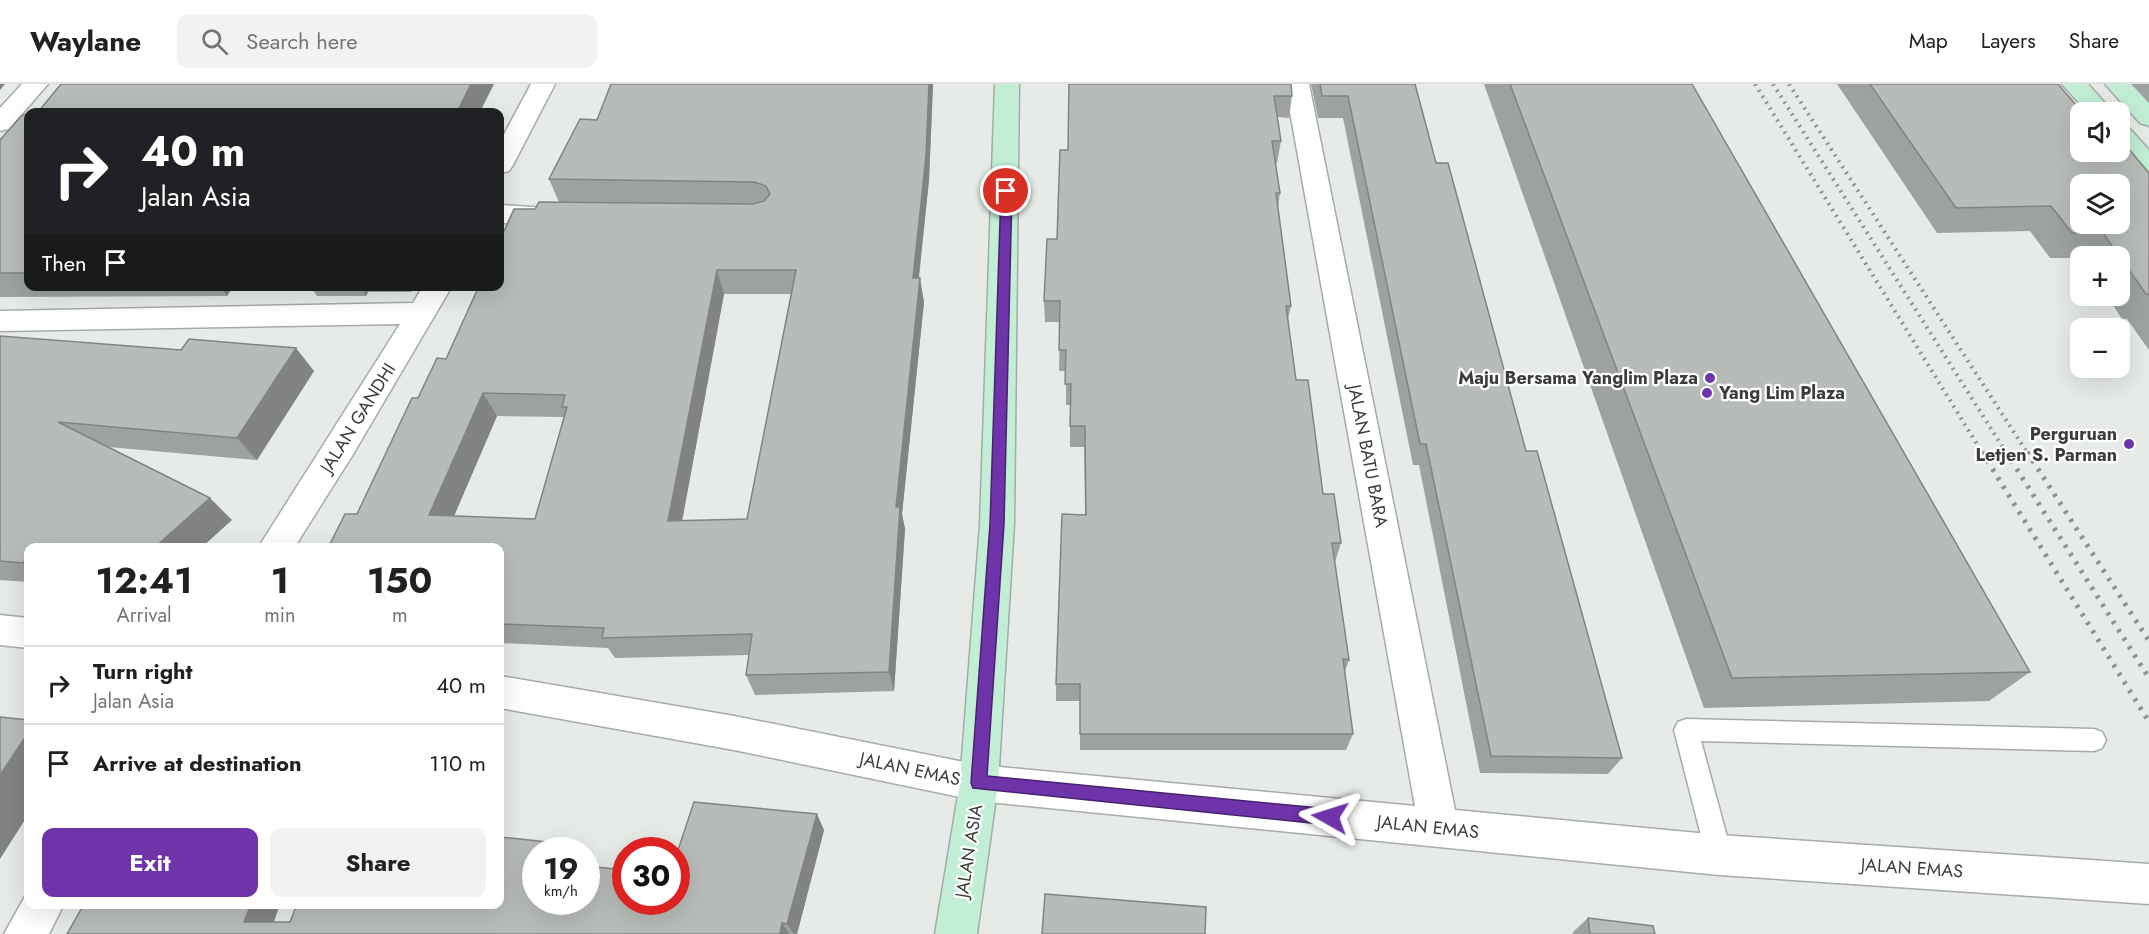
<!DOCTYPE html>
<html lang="en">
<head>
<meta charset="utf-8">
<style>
  :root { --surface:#fff; --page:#f2f2f2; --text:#202124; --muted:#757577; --line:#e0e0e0; --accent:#6f34aa }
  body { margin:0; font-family:Jost,sans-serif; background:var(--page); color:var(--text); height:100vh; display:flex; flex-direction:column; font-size:22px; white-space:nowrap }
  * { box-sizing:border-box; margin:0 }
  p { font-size:20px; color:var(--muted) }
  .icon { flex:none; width:33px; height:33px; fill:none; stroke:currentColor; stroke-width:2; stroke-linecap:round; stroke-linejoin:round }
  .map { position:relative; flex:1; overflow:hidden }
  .sheet { position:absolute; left:24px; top:459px; width:480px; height:366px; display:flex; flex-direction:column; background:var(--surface); border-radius:12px; box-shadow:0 6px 24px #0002 }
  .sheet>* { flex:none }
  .top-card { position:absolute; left:24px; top:24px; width:480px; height:183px; border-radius:12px; box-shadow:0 6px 24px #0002; background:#202124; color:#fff; overflow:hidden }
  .fabs { position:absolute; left:2070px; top:18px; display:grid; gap:12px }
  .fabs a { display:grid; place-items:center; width:60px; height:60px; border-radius:12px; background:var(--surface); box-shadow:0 6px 24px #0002; font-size:30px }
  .speed { position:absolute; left:522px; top:753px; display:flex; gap:12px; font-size:30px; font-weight:700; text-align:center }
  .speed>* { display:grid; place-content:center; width:78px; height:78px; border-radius:50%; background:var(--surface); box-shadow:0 6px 24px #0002; line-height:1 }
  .speed small { font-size:15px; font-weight:400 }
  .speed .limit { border:9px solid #d22; background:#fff; color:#111 }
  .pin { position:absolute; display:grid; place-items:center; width:51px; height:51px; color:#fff; margin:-26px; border:3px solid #fff; border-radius:50%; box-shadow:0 2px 6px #0007 }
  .me { position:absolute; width:66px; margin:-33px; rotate:276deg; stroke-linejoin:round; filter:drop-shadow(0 0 4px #0008) }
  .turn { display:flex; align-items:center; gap:21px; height:126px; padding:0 18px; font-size:27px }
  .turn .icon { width:78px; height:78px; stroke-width:2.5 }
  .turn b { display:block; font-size:42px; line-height:51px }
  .then { display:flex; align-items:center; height:57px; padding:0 18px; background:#0003; gap:12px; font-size:22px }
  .eta { display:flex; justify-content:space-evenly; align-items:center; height:102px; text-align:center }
  .eta b { font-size:36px; font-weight:700; line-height:42px }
  .cta { display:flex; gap:12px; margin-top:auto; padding:12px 18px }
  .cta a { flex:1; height:69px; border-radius:12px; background:var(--accent); color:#fff; font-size:24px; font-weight:700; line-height:69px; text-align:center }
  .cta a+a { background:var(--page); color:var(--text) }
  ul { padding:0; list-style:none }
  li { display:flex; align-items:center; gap:18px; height:78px; padding:0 18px; border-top:2px solid var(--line) }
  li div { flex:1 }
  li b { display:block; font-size:22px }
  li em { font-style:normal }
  header { display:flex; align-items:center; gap:36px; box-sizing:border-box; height:84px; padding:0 30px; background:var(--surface); border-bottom:2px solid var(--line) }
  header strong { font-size:28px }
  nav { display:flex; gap:33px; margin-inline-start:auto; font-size:21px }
  .search { width:420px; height:54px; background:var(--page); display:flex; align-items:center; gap:15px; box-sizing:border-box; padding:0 21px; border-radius:12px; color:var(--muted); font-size:22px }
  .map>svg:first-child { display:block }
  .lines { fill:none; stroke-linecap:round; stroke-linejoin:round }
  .lane-casing { stroke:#a7aba8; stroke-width:3 }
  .street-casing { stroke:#a7aba8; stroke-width:3 }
  .secondary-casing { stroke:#a7aba8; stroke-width:3 }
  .lane { fill:#fff; fill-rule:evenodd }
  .street { fill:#fff; fill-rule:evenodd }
  .secondary { fill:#c1eed4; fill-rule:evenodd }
  .rail-far1 { stroke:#8f9290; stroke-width:4; stroke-dasharray:2 5; stroke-linecap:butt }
  .rail { stroke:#8f9290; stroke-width:5; stroke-dasharray:3 7; stroke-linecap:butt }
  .wall { fill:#9ea29f; fill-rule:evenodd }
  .shaded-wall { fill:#818482 }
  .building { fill:#b8bcb9; stroke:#818482; stroke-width:1.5; fill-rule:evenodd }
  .route { fill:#6f34aa; stroke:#48226e; stroke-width:1.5 }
  .poi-dot { fill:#6f34aa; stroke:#fff; stroke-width:2 }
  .labels { text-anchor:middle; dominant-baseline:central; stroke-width:4.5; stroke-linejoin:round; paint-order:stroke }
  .poi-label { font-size:18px; font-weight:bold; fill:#3b3d3b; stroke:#fff; text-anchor:end }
  .street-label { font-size:18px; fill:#3b3d3b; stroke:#fff }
</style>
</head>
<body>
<header>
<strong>Waylane</strong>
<div class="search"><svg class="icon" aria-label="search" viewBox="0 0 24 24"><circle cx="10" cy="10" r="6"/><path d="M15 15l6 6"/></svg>Search here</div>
<nav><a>Map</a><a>Layers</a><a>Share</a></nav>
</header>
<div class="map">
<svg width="2149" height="850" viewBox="0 0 2149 850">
  <rect width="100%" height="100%" fill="#e7ebe8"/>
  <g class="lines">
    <g class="lane-casing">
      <polygon id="lane" points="1686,635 2094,645 2102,648 2106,656 2102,664 2094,667 1701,657 1732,771 1728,780 1719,783 1710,780 1706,771 1674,646 1678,638"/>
    </g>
    <g class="street-casing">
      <g id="street">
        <polygon points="22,0 48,0 9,45 0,47 0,24"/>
        <polygon points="531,0 555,0 513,81 509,87 500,89 500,58"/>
        <polygon points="1285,0 1309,0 1455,726 1719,751 2149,780 2149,820 1719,791 979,717 734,666 500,624 500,592 734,632 979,681 1415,722"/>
        <polygon points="500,121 565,125 569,131 565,137 555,140 500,139"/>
        <polygon points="423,202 452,202 352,372 294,464 258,464 400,240 0,247 0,227 413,219"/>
        <polygon points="0,531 28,534 28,564 0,561"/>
        <polygon points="28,807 28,820 64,820 49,850 4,850"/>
      </g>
    </g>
    <g class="secondary-casing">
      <g id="secondary">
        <polygon points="995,0 1019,0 1014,440 998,699 977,850 935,850 960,699 980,440"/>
        <polygon points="2062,0 2088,0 2113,28 2087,28"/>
        <polygon points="2105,0 2131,0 2149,19 2149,42 2140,39"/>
        <polygon points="2120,42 2129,44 2149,66 2149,90 2140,88 2120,65"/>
      </g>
    </g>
    <use href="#lane" class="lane"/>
    <use href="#street" class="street"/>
    <use href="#secondary" class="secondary"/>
    <g class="rail-far1">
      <polyline points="1755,0 1983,370"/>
      <polyline points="1773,0 2007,370"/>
      <polyline points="1789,0 2028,370"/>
    </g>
    <g class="rail">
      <polyline points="1982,368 2149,638"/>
      <polyline points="2006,368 2149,594"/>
      <polyline points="2027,368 2149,557"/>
    </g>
  </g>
  <g class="wall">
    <path d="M611 0H933L929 96 919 194 924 218 902 430 905 445 894 607 755 611 746 591 749 571 615 574 608 564 500 559V464L357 430 418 314 446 275 535 125 559 118 549 95 597 36ZM724 210H791L747 435 682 437ZM497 332 564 333 535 435 454 432Z"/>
    <polygon points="1069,0 1292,12 1289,34 1277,33 1281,57 1277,79 1276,79 1280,109 1278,124 1291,222 1288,235 1296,296 1323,410 1341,459 1335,478 1349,576 1345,587 1353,650 1346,666 1080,666 1080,617 1056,617 1056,600 1085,431 1084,363 1070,363 1070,321 1066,321 1066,287 1059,287 1060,238 1045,238 1044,217 1057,155 1068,66"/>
    <polygon points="1311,0 1415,0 1436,79 1622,674 1608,690 1480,689 1419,381 1413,381 1343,34 1318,34"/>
    <polygon points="1484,0 1692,0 2030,588 1989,617 1704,624"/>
    <polygon points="1837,0 2058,0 2080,68 2149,89 2149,266 2127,235 2122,235 2107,212 2120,212 2120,172 2080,172 2080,174 2050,174 2030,147 1937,149"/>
    <polygon points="2132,0 2149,0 2149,19"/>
    <polygon points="28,31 28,202 233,202 227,212 0,213 0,56"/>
    <polygon points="310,202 414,202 411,208 368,208 366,212 317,212"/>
    <polygon points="0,252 314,287 257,376 108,363 232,436 28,464 28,498 0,496"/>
    <polygon points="824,746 797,850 67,850 84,820 280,820 274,838 290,838 547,758 556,766 536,766 626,818"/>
    <polygon points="1588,834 1655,850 1573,850 1573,848"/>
  </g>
  <g class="shaded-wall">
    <polygon points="0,0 5,0 0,6"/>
    <polygon points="471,0 494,0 480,28 457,28"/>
    <polygon points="929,0 933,0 929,96 916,218 913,194"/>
    <polygon points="717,186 724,210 678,459 668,437"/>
    <polygon points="920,194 924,218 902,430 905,445 894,607 889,588 896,423"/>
    <polygon points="220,202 233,202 227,212"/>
    <polygon points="360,202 364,202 368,208 366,212"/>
    <polygon points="408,202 414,202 411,208"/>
    <polygon points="296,264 314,287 257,376 237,354"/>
    <polygon points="483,309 497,332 445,453 429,431"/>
    <polygon points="210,414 232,436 201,464 154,464"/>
    <polygon points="28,472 28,483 23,479"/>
    <polygon points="28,649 28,731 0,775 0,691"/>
    <polygon points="817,730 824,746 797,850 794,850 787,840"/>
    <polygon points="547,758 556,766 544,766"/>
    <polygon points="251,820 280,820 269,850 244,838"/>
    <polygon points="782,839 789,850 780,850"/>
  </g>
  <g class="building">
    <polygon points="61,0 471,0 457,28 38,28"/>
    <path d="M611 0H929L926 72 913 194H920L896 423H900L889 588 746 591 752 550 602 554 604 544 500 540V464H328L345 430H357L412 314H418L437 274 446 275 479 202H500V156L514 125H535L539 118 753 120 764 117 770 110 766 102 754 98 549 95 580 35 597 36ZM717 186H796L747 435 668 437ZM483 309 565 311 562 323H567L535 435 429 431Z"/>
    <polygon points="1069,0 1291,0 1292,12 1274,12 1281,57 1272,57 1280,109 1276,109 1291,222 1286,222 1296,296 1308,296 1323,410 1334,410 1341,459 1332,459 1349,576 1343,575 1353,650 1080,650 1080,600 1056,600 1062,430 1086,431 1085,342 1070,342 1071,300 1065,300 1066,266 1059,266 1060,217 1044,217 1047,155 1057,155 1060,66 1068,66"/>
    <polygon points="1320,0 1415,0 1436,79 1448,79 1526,367 1537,367 1622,674 1491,672 1426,360 1420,360 1348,12 1322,12"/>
    <polygon points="1510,0 1692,0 2030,588 1732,594"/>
    <path d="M1870 0H2058L2082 28H2080V68H2120V64H2128L2149 89V210H2146L2103 149H2072L2051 122 1956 124ZM2080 100H2120V140H2080Z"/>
    <polygon points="22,31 28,31 28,189 0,189 0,56"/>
    <polygon points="0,252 181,266 189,255 296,264 237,354 58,338 210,414 154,464 38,464 36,462 35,464 28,464 28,472 23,479 0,477"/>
    <polygon points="0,633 28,636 28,649 0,691"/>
    <polygon points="694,718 817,730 787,840 782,839 780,850 67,850 84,820 251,820 244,838 290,838 297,820 500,820 500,753 547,758 544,766 536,766 536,818 586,818 586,782 626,786 626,818 676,818 676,772"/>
    <polygon points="1045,810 1206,823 1205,850 1042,850"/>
    <polygon points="1588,834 1653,842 1655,850 1590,850"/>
  </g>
  <polygon class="route" points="1006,104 1012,107 1004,440 987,692 1330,725 1336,728 1338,733 1336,739 1330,741 973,704 971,699 990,440 1001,107"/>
  <g class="poi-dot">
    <circle cx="1710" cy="294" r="6"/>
    <circle cx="1707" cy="309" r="6"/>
    <circle cx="2129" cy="360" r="6"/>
  </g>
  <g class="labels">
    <g class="poi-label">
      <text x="1698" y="294">Maju Bersama Yanglim Plaza</text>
      <text x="1719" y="309" text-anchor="start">Yang Lim Plaza</text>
      <text x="2117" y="350">Perguruan<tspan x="2117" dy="21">Letjen S. Parman</tspan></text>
    </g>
    <g class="street-label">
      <text transform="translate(358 334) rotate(-58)">JALAN GANDHI</text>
      <text transform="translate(1368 372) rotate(79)">JALAN BATU BARA</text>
      <text transform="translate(910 685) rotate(12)">JALAN EMAS</text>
      <text transform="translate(1428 743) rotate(6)">JALAN EMAS</text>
      <text transform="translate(969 767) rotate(-81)">JALAN ASIA</text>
      <text transform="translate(1912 784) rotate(4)">JALAN EMAS</text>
    </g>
  </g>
</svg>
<div class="fabs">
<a><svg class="icon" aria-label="sound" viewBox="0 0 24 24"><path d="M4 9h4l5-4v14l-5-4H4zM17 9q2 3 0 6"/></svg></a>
<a><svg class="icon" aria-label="layers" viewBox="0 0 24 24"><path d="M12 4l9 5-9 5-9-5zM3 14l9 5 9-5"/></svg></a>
<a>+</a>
<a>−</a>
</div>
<div class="speed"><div>19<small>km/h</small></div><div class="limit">30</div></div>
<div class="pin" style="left:1006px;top:107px;background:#d93025"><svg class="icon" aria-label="arrive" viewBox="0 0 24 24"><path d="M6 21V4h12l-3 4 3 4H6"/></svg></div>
<svg class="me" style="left:1330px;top:733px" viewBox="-20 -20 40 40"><path d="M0-17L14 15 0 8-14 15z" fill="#6f34aa" stroke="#fff" stroke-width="4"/></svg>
<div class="top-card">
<div class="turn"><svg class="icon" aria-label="right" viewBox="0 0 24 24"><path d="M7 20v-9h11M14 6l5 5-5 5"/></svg><div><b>40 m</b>Jalan Asia</div></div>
<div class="then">Then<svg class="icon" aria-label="arrive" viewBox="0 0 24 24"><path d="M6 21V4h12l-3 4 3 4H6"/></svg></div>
</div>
<section class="sheet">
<div class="eta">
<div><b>12:41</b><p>Arrival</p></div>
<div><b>1</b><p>min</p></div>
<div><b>150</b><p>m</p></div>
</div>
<ul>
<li><svg class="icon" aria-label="right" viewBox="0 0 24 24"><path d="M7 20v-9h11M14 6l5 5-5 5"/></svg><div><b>Turn right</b><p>Jalan Asia</p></div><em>40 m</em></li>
<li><svg class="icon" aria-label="arrive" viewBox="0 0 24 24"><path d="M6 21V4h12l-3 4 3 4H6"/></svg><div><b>Arrive at destination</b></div><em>110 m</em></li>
</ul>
<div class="cta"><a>Exit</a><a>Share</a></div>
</section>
</div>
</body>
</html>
